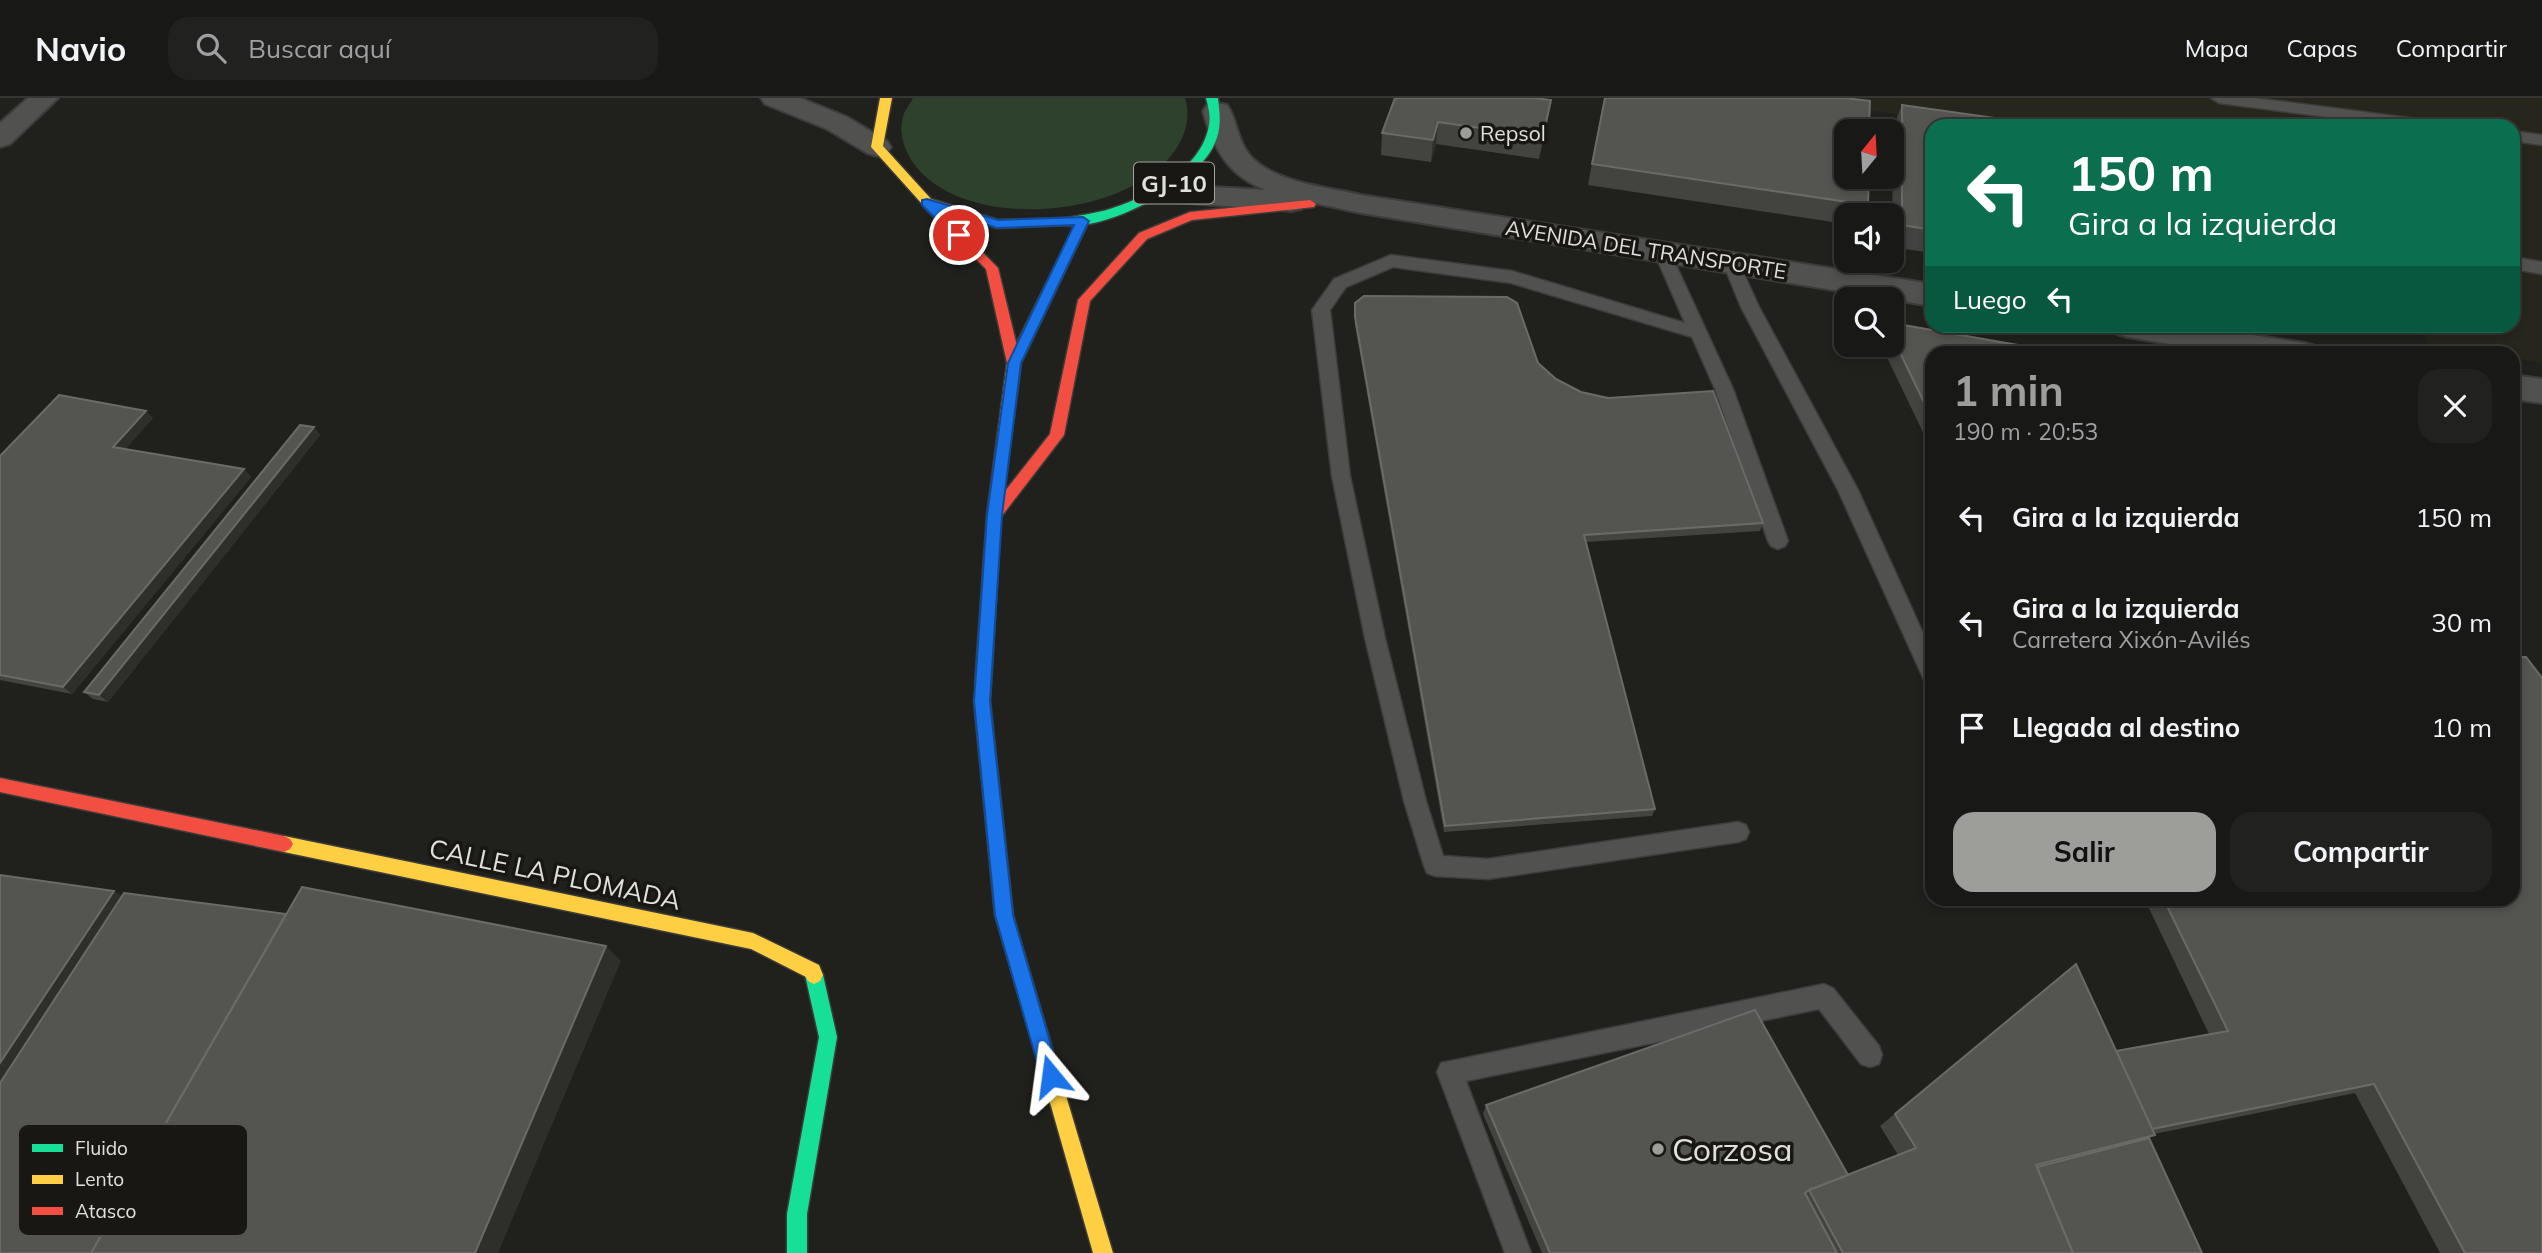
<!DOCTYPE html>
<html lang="es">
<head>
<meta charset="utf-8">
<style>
  :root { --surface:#181816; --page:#21211f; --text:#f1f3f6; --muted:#9fa0a1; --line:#363735; --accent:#9d9d9a }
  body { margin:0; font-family:Mulish,sans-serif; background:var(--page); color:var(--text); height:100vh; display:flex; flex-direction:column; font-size:26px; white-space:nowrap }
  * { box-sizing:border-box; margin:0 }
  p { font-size:23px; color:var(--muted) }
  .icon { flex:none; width:38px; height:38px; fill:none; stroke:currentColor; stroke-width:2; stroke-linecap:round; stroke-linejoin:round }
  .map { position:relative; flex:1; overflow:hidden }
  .details { position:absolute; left:1925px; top:248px; width:595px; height:560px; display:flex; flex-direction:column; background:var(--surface); border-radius:21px; box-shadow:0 4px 10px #0003,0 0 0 2px var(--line) }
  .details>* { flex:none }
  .guide { position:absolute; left:1925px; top:21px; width:595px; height:214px; border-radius:21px; box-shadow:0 4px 10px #0003,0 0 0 2px var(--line); background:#0b6e4f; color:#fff; overflow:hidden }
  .needle { width:46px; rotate:18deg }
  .controls { position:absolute; left:1834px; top:21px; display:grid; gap:14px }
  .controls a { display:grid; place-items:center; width:70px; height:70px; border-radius:14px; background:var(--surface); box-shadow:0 4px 10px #0003,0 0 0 2px var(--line); font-size:35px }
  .pin { position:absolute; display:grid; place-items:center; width:60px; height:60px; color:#fff; margin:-30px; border:4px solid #fff; border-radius:50%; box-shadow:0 2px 7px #0007 }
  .me { position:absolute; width:77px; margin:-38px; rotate:344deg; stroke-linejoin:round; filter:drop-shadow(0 0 5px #0008) }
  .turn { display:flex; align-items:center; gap:24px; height:147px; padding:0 28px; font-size:32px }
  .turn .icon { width:91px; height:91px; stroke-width:2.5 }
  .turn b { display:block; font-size:49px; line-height:60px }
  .then { display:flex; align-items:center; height:66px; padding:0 28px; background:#0003; gap:14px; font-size:26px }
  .round { display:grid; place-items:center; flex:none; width:74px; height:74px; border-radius:21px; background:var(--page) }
  .overview { display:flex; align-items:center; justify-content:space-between; height:119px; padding:0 28px }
  h1 { font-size:42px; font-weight:700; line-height:52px; color:var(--accent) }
  .primary-button { display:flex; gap:14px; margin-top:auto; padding:14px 28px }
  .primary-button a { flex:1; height:80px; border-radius:21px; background:var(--accent); color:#111; font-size:28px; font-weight:700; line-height:80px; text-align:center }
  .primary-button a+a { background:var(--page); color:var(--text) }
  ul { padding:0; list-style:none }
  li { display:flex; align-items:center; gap:21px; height:105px; padding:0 28px }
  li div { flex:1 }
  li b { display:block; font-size:26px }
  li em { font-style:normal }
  header { display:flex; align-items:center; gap:42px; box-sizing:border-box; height:98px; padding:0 35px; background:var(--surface); border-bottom:2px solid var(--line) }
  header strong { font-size:33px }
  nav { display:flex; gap:38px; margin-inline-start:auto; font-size:24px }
  .search { width:490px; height:63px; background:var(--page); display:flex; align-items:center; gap:18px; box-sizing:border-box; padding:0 24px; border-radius:21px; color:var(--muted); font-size:26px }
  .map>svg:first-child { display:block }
  .built { fill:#27261d }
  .green { fill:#2d412d }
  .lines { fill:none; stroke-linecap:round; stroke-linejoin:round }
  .lane-casing { stroke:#3d3c3a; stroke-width:3 }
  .street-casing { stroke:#3d3c3a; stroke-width:4 }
  .fast-casing { stroke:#3d3c3a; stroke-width:3 }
  .slow-casing { stroke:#3d3c3a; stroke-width:3 }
  .jam-casing { stroke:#3d3c3a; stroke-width:3 }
  .lane { fill:#51514f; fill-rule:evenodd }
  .street { fill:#51514f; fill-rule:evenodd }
  .fast { fill:#16e098; fill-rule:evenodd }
  .slow { fill:#ffcf43; fill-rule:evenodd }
  .jam { fill:#f24e42; fill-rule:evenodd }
  .wall { fill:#434340 }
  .shaded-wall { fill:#2e2e2b }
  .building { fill:#545451; stroke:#6a6a67; stroke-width:2 }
  .route { fill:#1a73e8; stroke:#114b97; stroke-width:2 }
  .poi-dot { fill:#9d9d9a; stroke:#181713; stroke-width:2.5 }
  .labels { text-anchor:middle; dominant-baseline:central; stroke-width:7; stroke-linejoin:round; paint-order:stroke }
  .far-poi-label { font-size:21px; fill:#e0e0dd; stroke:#181713; text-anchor:start }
  .far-street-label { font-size:21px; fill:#e0e0dd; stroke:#181713 }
  .shield { fill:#181713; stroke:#a4a4a0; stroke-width:2 }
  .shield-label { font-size:24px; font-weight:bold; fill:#e0e0dd }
  .street-label { font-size:26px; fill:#e0e0dd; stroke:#181713 }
  .near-poi-label { font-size:32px; fill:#e0e0dd; stroke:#181713; text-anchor:start }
  .key { fill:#181713; stroke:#545350; stroke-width:2 }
  .key-label { font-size:19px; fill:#e0e0dd }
</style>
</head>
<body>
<header>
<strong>Navio</strong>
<div class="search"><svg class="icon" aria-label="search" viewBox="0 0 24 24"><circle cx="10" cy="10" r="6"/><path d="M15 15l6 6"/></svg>Buscar aquí</div>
<nav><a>Mapa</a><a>Capas</a><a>Compartir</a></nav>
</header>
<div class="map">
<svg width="2542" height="1155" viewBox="0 0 2542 1155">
  <rect width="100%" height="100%" fill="#20201d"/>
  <polygon class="built" points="1779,0 2542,0 2542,265 2513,260 2513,256 2481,255 2429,248 2422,228 2513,228 2513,28 1983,28"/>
  <path class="green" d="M913 0H1185C1190 16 1187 32 1179 46 1137 122 957 138 910 60 903 48 899 33 903 19 904 13 910 6 913 0Z"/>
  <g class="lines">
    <g class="lane-casing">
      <g id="lane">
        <polygon points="2211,0 2254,0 2433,23 2441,28 2397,28 2219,5"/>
        <polygon points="2513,33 2542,37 2542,47 2513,43"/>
        <polygon points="1662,149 1670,154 1733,291 1788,443 1785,448 1778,451 1771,448 1768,443 1715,291 1692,239 1511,185 1393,169 1346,189 1330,212 1350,378 1385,540 1426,703 1443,758 1488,761 1738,724 1746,727 1749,734 1746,741 1738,744 1488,781 1435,778 1427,775 1424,768 1404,703 1365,540 1332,378 1312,212 1334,181 1391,157 1512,173 1685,225 1654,154"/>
        <polygon points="1731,159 1739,165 1759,209 1858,392 1932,555 1932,587 1925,584 1838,392 1741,209 1723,165"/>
        <polygon points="2513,159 2542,164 2542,176 2513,171"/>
        <polygon points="1824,886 1833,890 1879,948 1882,957 1879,966 1870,969 1861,966 1819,911 1466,983 1531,1155 1505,1155 1437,974 1441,965"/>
      </g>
    </g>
    <g class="street-casing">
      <g id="street">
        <polygon points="28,0 58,0 10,46 0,49 0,25"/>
        <polygon points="761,0 800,0 847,19 887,43 891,49 887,55 877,58 867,55 827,31 765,6"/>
        <path d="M1217 5 1227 7C1236 20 1237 38 1246 52 1266 84 1327 89 1361 97L1932 186V208L1361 115 1305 103 1301 111 1291 113 1151 102 1146 95 1151 88 1161 86 1266 92C1228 78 1213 50 1203 13L1207 7Z"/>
        <polygon points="2112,228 2195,228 2304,245 2315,248 2320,256 2230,256 2128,239 2117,236"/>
        <polygon points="2513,277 2542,281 2542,305 2513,301"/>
      </g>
    </g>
    <g class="fast-casing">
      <g id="fast">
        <path d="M1206 0H1218C1220 17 1222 31 1214 47 1197 86 1103 135 1062 127V121C1078 117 1094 116 1110 111 1148 99 1202 71 1209 27 1211 19 1208 8 1206 0Z"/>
        <polygon points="983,579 989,581 991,586 990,603 1013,817 1067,1001 1065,1008 1058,1010 1051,1008 1049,1001 995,817 974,603 977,581"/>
        <polygon points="814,868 820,871 823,877 837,939 807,1116 807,1155 787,1155 787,1116 819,939 805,877 808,871"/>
      </g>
    </g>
    <g class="slow-casing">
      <g id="slow">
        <polygon points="880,0 892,0 883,48 931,101 998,122 1066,120 1070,121 1070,127 997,130 923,107 871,49"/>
        <polygon points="1083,119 1089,123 1021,265 1001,417 991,586 989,591 977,591 975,586 987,417 1007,265 1077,123"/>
        <polygon points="284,738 753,835 819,867 823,877 820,883 814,886 808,883 806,879 751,851 284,754 278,751 275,746 278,741"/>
        <polygon points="1058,992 1065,994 1067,1001 1113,1155 1093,1155 1049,1001 1051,994"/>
      </g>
    </g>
    <g class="jam-casing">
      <g id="jam">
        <polygon points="1310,102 1316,106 1314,109 1192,122 1147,141 1090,203 1064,337 1001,419 991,419 989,415 991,411 1050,336 1078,202 1139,135 1190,114"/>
        <polygon points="929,103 933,104 998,170 1021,265 1019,268 1014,270 1007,265 986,171 925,110 925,104"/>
        <polygon points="0,680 284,738 290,741 293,746 290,751 284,754 0,694"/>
      </g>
    </g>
    <use href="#lane" class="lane"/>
    <use href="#street" class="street"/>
    <use href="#fast" class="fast"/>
    <use href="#slow" class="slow"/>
    <use href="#jam" class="jam"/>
  </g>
  <g class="wall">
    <polygon points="1395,0 1547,24 1539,61 1436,46 1431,64 1381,57 1382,35"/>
    <polygon points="1604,0 1845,0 1868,107 1864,117 1846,117 1846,126 1588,87"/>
    <polygon points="1902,7 1932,28 1932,155 1892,149 1893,29"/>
    <polygon points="1355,205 1538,265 1556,281 1763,425 1760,433 1586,444 1655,711 1652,718 1444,734 1355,227"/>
    <polygon points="1892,225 1932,256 1932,353 1881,247 1892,247"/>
    <polygon points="2345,228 2385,228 2379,235"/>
    <polygon points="153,320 125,351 244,371 251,379 72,596 0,582 0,358"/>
    <polygon points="314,329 320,337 108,604 93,601 84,594"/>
    <polygon points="2145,802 2513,802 2542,1155 2440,1155 2355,995 2154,1036 2155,1037 2149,1040 2202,1155 1542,1155 1483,1016 1486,1007 1848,1077 1898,1057 1880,1028 2076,866 2116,953 2209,936"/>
  </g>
  <g class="shaded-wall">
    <polygon points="1438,24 1436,46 1431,64 1433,42"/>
    <polygon points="146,313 153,320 120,357 113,349"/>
    <polygon points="314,329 320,337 108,604 99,597"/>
    <polygon points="244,371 251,379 72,596 63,589"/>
    <polygon points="114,793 132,804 0,1007 0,965"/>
    <polygon points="606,848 621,863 498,1155 475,1155"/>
    <polygon points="2155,1037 2134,1049 2032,1074 2036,1067"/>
  </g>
  <g class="building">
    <polygon points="1395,0 1534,0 1551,2 1543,39 1438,24 1433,42 1382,35"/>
    <polygon points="1605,0 1845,0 1870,3 1869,33 1846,33 1846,79 1869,79 1868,107 1592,66"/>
    <polygon points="1902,7 2024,24 2024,28 1932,28 1932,132 1902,127"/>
    <polygon points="1364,198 1507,199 1517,205 1538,265 1556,281 1581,294 1608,300 1713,293 1763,425 1584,437 1655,711 1445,728 1355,219 1355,205"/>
    <polygon points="1892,225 2069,256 1932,256 1932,321 1892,238"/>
    <polygon points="59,297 146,313 113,349 244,371 63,589 0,577 0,358"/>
    <polygon points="300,327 314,329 99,597 84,594"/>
    <polygon points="2513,559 2526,559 2542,580 2542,1155 2465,1155 2374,986 2152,1031 2116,953 2228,933 2164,802 2513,802"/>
    <polygon points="0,777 114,793 0,965"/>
    <polygon points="302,789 606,848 475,1155 91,1155"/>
    <polygon points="124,795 286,816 91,1155 0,1155 0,985"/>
    <polygon points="2076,866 2155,1037 2036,1067 2073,1155 1843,1155 1809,1092 1916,1050 1895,1016"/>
    <polygon points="1755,912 1848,1077 1809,1092 1805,1095 1837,1155 1550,1155 1486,1007"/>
    <polygon points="2149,1040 2202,1155 2073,1155 2037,1069"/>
  </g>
  <polygon class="route" points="927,101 998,122 1083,119 1089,123 1021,265 1002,417 990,603 1013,817 1060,978 1057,985 1051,987 1044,985 1041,978 995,817 974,603 987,417 1008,265 1074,127 997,130 943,113 966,137 959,141 955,140 922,107 922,102"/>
  <g class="poi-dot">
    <circle cx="1466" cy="35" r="7"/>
    <circle cx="1658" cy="1051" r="7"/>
  </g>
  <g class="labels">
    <g class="far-poi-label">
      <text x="1480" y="35">Repsol</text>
    </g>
    <g class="far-street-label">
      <text transform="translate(1646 151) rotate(9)">AVENIDA DEL TRANSPORTE</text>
    </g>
    <rect class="shield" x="1134" y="64.5" width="80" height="41" rx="5"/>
    <g class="shield-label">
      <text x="1174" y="85">GJ-10</text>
    </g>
    <g class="street-label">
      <text transform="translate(555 776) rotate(12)">CALLE LA PLOMADA</text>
    </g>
    <g class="near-poi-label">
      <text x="1672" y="1051">Corzosa</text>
    </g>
  </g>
  <rect x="18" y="1026" width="230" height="112" rx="10" class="key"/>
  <rect x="32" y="1046" width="31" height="8" fill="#16e098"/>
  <rect x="32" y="1077" width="31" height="9" fill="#ffcf43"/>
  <rect x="32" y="1109" width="31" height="8" fill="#f24e42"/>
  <g class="key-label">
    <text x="75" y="1057">Fluido</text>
    <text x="75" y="1088">Lento</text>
    <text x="75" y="1120">Atasco</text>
  </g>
</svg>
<div class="controls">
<a><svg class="needle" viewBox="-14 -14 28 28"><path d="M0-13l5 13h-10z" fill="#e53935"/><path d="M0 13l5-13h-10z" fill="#9fa0a1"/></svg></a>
<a><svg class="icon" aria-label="sound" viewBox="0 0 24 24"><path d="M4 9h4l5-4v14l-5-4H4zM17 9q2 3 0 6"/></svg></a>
<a><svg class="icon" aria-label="search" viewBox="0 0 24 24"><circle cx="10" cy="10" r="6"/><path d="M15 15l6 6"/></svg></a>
</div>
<div class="pin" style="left:959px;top:137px;background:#d93025"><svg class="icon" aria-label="arrive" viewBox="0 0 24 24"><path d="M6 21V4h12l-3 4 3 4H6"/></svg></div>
<svg class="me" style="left:1051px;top:978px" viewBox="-20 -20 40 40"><path d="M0-17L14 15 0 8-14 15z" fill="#1a73e8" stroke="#fff" stroke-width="4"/></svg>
<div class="guide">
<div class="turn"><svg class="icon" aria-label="left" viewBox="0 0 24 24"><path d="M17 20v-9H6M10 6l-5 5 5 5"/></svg><div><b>150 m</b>Gira a la izquierda</div></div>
<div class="then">Luego<svg class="icon" aria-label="left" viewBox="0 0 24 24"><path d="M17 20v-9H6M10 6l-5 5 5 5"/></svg></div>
</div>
<section class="details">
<div class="overview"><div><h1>1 min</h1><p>190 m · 20:53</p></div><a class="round"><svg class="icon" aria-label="close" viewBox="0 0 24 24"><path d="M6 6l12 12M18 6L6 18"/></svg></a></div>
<ul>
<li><svg class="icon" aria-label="left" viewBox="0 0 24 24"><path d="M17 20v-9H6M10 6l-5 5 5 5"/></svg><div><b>Gira a la izquierda</b></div><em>150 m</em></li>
<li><svg class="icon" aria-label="left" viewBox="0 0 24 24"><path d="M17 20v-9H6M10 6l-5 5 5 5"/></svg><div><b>Gira a la izquierda</b><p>Carretera Xixón-Avilés</p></div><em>30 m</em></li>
<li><svg class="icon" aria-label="arrive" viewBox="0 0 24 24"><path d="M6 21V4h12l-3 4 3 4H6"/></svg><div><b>Llegada al destino</b></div><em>10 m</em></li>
</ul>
<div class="primary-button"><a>Salir</a><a>Compartir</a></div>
</section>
</div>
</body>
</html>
